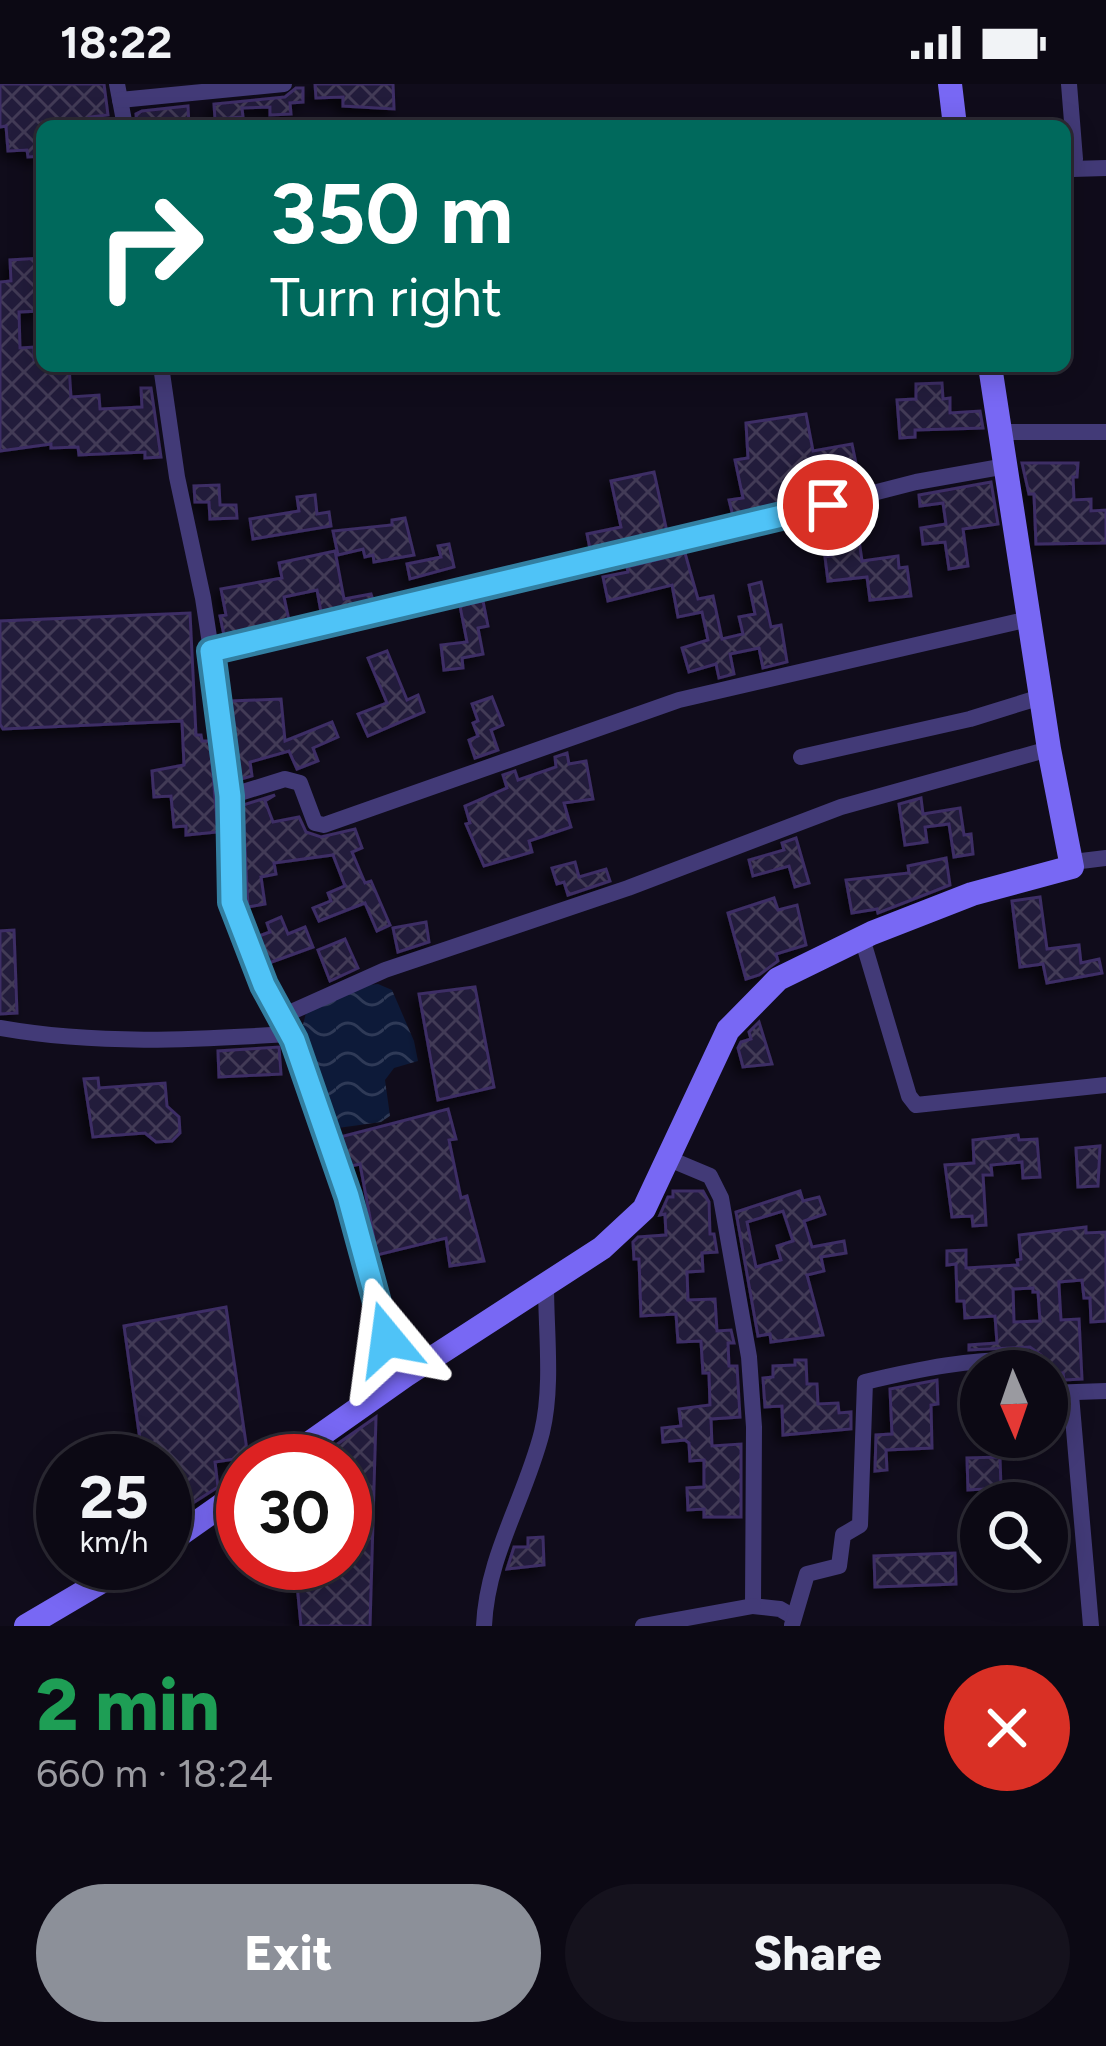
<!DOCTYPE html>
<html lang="en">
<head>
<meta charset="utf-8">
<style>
  :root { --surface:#0c0914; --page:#15121d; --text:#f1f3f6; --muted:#9a9aa0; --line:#2c2a34; --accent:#8c9099 }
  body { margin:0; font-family:Figtree,sans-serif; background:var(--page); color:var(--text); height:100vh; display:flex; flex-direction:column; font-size:45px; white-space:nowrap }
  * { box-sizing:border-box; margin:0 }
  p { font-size:39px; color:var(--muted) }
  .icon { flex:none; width:66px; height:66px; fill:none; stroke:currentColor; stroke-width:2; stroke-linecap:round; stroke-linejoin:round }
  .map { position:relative; height:1542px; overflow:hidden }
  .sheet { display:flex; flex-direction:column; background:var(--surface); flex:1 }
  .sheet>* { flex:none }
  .top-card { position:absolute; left:36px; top:36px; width:1035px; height:252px; border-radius:18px; box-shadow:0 6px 30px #0003,0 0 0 3px var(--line); background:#00695c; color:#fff; overflow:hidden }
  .needle { width:78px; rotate:178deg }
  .tools { position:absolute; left:960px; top:1266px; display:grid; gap:24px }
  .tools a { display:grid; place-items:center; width:108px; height:108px; border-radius:50%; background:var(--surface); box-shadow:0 6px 30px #0003,0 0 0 3px var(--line); font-size:60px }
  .speed { position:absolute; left:36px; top:1350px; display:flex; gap:24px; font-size:60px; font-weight:700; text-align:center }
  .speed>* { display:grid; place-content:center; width:156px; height:156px; border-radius:50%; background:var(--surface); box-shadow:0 6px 30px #0003,0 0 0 3px var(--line); line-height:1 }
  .speed small { font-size:30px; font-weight:400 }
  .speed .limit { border:18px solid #d22; background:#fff; color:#111 }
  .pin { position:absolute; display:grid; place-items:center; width:102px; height:102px; color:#fff; margin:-51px; border:6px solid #fff; border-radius:50%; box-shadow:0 3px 12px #0007 }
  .me { position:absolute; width:132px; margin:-66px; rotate:344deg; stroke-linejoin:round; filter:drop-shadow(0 0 9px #0008) }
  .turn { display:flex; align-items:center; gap:42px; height:252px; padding:0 36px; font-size:54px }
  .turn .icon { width:156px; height:156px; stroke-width:2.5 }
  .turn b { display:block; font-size:84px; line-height:102px }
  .round { display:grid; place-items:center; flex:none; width:126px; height:126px; border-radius:63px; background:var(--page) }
  .overview { display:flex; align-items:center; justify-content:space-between; height:204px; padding:0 36px }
  h1 { font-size:72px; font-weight:800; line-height:90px; color:#1e9e55 }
  .primary-button { display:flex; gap:24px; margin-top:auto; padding:24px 36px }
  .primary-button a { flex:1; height:138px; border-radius:72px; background:var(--accent); color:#fff; font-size:48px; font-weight:800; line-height:138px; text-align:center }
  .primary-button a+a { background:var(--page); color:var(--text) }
  .status { display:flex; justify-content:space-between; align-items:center; height:84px; padding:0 60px; background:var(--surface); direction:ltr }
  .status svg { height:33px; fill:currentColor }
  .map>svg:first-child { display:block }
  .water { fill:url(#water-waves) }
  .building { fill:url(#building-cross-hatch); stroke:#3d2d65; stroke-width:3; fill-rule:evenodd; filter:url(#shadow) }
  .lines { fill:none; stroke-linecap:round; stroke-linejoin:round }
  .street { stroke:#423a77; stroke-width:16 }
  .secondary { stroke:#7868f4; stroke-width:24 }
  .route-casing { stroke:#337fa1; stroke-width:30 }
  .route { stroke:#4fc3f7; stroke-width:21 }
</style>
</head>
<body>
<div class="status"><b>18:22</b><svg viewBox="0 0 49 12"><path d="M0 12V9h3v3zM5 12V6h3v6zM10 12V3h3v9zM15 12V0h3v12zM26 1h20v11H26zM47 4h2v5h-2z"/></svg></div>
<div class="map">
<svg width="1106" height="1542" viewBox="0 0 1106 1542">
  <defs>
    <pattern id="water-waves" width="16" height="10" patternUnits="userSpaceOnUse" patternTransform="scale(3)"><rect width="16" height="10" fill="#0d1a39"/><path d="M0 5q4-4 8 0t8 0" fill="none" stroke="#2f3a57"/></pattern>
    <pattern id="building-cross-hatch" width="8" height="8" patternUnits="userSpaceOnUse" patternTransform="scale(3)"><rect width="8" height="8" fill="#231a3a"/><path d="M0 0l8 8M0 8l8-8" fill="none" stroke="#423a57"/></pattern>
    <filter id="shadow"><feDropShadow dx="-5.5" dy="5.5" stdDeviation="6" flood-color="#0009"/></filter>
  </defs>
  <rect width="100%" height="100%" fill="#100c1b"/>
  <polygon class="water" points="378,900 392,906 414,957 418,977 394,984 385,996 390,1032 381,1038 338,1044 327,1033 300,952 306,929 368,901"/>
  <g class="building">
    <polygon points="0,0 104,0 108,31 89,33 89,42 69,42 69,35 42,38 42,72 28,73 27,66 8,67 6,42 0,43"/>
    <polygon points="315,0 393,0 394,25 343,22 343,13 316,14"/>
    <polygon points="296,4 303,4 303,18 290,19 291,30 270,31 270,23 242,24 243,33 215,35 214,20 285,13"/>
    <polygon points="188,22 189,42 137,42 136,30 142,27"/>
    <polygon points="42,174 41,227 19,228 20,264 34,263 34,275 42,274 42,282 69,282 71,313 99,311 100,325 142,323 141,304 151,304 161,373 145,374 145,368 79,371 78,363 51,364 51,360 0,367 0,198 11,197 10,176"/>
    <polygon points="942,299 943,315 950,314 950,329 980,327 983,344 915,346 915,353 900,354 897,316 916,315 916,300"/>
    <polygon points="806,330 813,367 852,360 860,399 733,432 729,416 743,414 735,376 748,374 746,339"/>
    <polygon points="1022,379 1078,379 1077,393 1073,393 1074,416 1091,415 1091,427 1106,426 1106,459 1036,460 1034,410 1029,410"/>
    <polygon points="654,388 667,448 590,465 587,450 621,443 611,397"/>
    <polygon points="991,398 998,440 963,445 968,482 949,485 945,458 923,460 921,444 946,440 943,419 920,422 919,411"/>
    <polygon points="219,401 220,421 236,421 237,434 210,435 209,418 195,418 194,402"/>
    <polygon points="315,411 317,430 329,428 331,442 253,455 250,435 299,427 297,413"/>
    <polygon points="838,433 840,444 857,442 862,477 898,472 899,484 907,483 911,512 870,516 867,493 828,497 825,473 831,472 826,435"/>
    <polygon points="405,434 414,471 374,478 373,471 365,473 363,465 338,471 333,447 392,441 392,436"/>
    <polygon points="449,460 454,483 410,495 407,480 441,473 438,462"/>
    <polygon points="335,467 344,515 371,510 373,516 321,528 317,506 284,513 289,536 224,551 220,532 226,531 221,505 282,494 279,479"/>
    <polygon points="685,469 698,515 713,512 722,555 743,550 739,533 755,530 749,501 761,498 771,543 781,541 787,578 763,584 759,564 730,570 734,590 719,594 716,580 689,588 682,564 708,556 702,528 678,533 672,501 608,517 603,493 628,488 627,483"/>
    <polygon points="483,517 488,542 478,544 483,570 462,574 463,584 444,586 441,561 467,558 460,522"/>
    <polygon points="190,529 196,651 201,651 202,657 210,657 218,748 186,751 186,742 174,743 171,712 154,713 152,687 184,681 182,637 3,645 0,640 0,537"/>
    <polygon points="387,567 407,616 418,611 424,628 368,652 358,630 387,619 368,574"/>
    <polygon points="492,613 503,641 491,646 498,666 475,674 469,656 478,652 473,639 478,637 472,620"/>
    <polygon points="281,615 285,657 332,638 338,653 313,664 318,677 297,685 289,667 250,678 252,692 241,695 231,617"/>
    <polygon points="567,669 569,680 586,677 593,715 564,719 571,743 529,757 532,768 484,782 466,740 470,739 465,722 507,704 503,691 515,687 518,696 556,683 555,673"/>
    <polygon points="275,711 265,717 273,738 299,733 306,748 321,753 355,745 362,764 352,768 365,799 371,797 390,841 377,847 365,819 319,837 313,824 331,817 328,809 345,802 333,771 274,779 276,790 261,793 265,820 248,823 243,721"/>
    <polygon points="921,714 923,730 960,724 964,751 971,750 973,770 954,773 949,740 925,743 927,758 905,761 899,720"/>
    <polygon points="796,754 809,799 795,803 789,782 753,792 749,776 784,766 782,759"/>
    <polygon points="946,774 950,801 878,829 877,825 852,829 846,796 909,789 908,782"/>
    <polygon points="575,778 579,793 606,785 610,797 568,811 564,798 557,800 552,784"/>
    <polygon points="1040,813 1047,865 1079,861 1081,879 1099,875 1102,889 1047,899 1043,880 1020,883 1012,817"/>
    <polygon points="774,814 778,826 797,821 806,861 776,870 778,877 759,891 746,895 728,829"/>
    <polygon points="281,833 288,850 305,843 313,863 269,879 259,852 270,848 267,839"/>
    <polygon points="426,838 429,858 398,868 393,844"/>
    <polygon points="14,846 17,929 0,930 0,847"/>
    <polygon points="345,855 358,884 330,897 318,866"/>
    <polygon points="475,903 494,1003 438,1016 419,910"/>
    <polygon points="759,938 772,980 743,983 738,964 741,958 751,955 749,948"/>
    <polygon points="279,963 281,990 219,993 218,967"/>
    <polygon points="98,994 99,1004 165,999 167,1022 179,1033 180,1049 172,1057 156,1058 145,1049 93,1053 84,995"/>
    <polygon points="448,1025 456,1055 449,1056 461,1114 467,1112 484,1177 450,1182 446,1154 377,1171 360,1080 351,1082 340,1053"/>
    <polygon points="1018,1051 1019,1056 1037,1055 1040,1093 1023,1094 1022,1078 991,1081 992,1091 983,1091 986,1141 973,1142 972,1132 952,1133 945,1081 974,1079 973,1056"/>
    <polygon points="1100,1062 1098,1102 1078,1103 1076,1064"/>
    <polygon points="673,1107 703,1107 709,1118 710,1150 714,1150 717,1168 702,1169 703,1187 687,1188 688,1216 715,1215 717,1247 731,1246 734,1259 728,1259 729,1282 737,1282 740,1333 711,1335 712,1362 741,1360 741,1433 704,1433 704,1425 688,1426 687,1404 704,1403 704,1376 690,1377 689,1359 685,1356 663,1358 662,1344 681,1342 679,1325 710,1321 709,1289 703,1289 701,1257 678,1258 676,1230 641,1232 639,1175 634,1175 633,1158 638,1153 666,1151 665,1130 660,1131 668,1113 673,1113"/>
    <path d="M800 1107 803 1117 819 1113 825 1130 804 1137 812 1163 844 1157 846 1169 821 1173 824 1187 807 1191 823 1251 771 1258 770 1250 758 1252 736 1128ZM783 1127 793 1157 777 1162 781 1176 756 1183 747 1138Z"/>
    <path d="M1086 1143V1149L1106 1148V1237L1091 1238 1090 1214H1084L1082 1196 1059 1198V1202L1061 1236 1079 1235 1082 1295 1064 1296 1063 1289H1047L1041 1271 1030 1263 969 1266V1261L997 1259 995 1232 965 1234 964 1217H957L956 1180 947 1181V1167L966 1166V1184L1018 1181 1017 1176 1021 1175 1019 1151ZM1033 1204V1208H1038L1040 1237 1014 1238 1013 1205Z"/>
    <polygon points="226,1223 248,1373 215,1378 218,1403 165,1437 165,1377 143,1377 124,1242"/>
    <polygon points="795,1276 806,1276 807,1300 817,1300 818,1320 838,1319 839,1329 851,1328 851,1345 783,1351 782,1322 765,1323 763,1294 773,1293 773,1282 795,1281"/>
    <polygon points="937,1296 938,1320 931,1321 932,1364 886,1366 887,1386 875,1387 876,1351 892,1350 890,1305"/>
    <polygon points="376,1333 370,1542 301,1542 295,1479 345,1479 345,1377 313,1377"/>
    <polygon points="1000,1373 1001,1404 968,1406 967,1374"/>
    <polygon points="543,1453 544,1481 507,1485 514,1463 528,1463 528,1454"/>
    <polygon points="955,1469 956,1500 875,1503 874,1472"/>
  </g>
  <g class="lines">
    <g class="street">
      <polyline points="117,0 125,42"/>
      <polyline points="120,16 284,0"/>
      <polyline points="1072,85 1106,84"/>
      <polyline points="1065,86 1072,85 1075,75 1069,0"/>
      <polyline points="161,282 177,393 203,514 217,605 230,712 232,818 264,901 289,950"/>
      <polyline points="1001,348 1106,348"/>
      <polyline points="211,567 725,447 916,398 1006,382"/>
      <polyline points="801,673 970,635 1041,613"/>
      <polyline points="230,712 285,695 300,699 315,739 324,741 679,616 1029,535"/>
      <polyline points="1073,778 1106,774"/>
      <polyline points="862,854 909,1012 916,1021 1106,1001"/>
      <polyline points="280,933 385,886 628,804 841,723 1049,665"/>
      <path d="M0 944C96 961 192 956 289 950L348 1112 387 1255 406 1291"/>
      <polyline points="667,1074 710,1092 721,1114 749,1273 754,1343 753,1522 780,1525 794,1533"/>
      <polyline points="1047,1309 1106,1307"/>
      <polyline points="1071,1311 1091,1542"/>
      <path d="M792 1541 807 1490 839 1482 843 1451 860 1441 865 1298C919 1285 972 1274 1029 1276L1034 1287"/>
      <path d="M484 1542C487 1472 525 1415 542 1348 553 1302 546 1248 546 1201"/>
      <polyline points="643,1542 753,1522"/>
    </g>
    <g class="secondary">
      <polyline points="950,0 955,42"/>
      <polyline points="284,1377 406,1291 602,1164 644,1125 728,946 778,895 872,849 972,810 1072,783 1049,665 990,282"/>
      <polyline points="165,1461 243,1406"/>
      <polyline points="26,1542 133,1479"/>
    </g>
  </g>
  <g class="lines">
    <g class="route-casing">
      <polyline id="route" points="387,1255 348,1112 294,956 264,901 232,818 230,712 211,567 828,421"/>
    </g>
    <use href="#route" class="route"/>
  </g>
</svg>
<div class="tools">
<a><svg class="needle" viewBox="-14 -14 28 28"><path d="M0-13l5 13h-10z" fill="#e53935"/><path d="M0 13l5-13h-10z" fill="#9a9aa0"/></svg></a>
<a><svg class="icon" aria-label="search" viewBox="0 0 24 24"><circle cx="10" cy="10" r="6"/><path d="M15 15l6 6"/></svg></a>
</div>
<div class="speed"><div>25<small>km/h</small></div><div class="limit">30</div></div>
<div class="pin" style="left:828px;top:421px;background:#d93025"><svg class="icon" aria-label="arrive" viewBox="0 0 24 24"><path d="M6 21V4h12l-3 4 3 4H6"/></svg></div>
<svg class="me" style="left:387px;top:1255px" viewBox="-20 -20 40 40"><path d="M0-17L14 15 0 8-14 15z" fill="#4fc3f7" stroke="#fff" stroke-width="4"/></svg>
<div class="top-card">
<div class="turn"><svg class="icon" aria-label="right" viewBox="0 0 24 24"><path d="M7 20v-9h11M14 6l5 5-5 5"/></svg><div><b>350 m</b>Turn right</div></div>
</div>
</div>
<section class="sheet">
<div class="overview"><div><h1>2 min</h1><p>660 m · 18:24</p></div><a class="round" style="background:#d93025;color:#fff"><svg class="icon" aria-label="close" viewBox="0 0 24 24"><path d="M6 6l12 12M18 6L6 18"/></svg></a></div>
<div class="primary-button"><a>Exit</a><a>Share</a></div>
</section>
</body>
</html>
